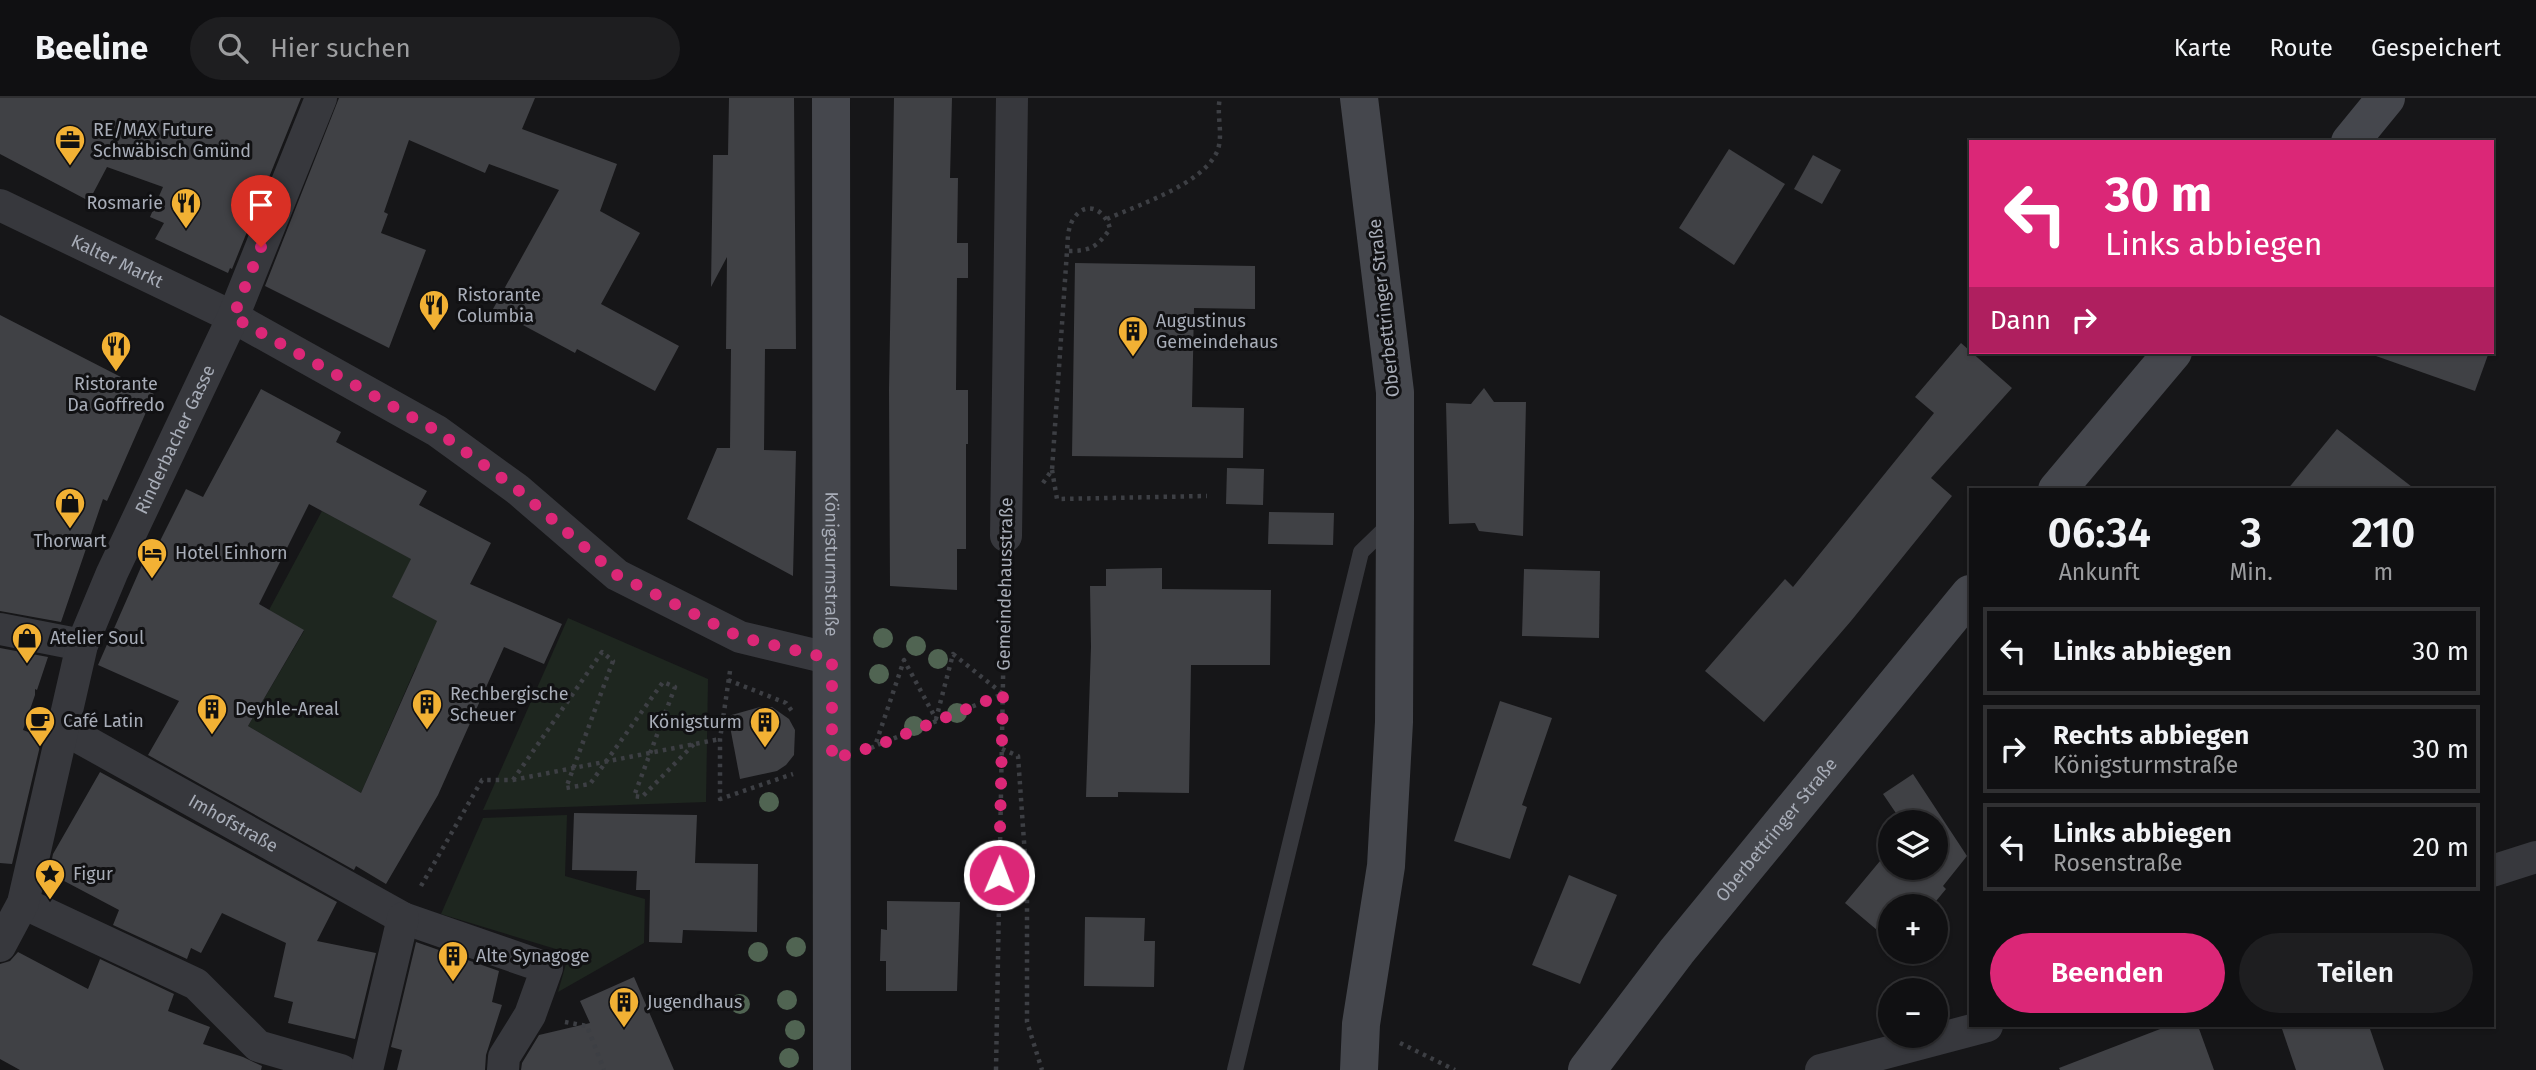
<!DOCTYPE html>
<html lang="de">
<head>
<meta charset="utf-8">
<style>
  :root { --surface:#101012; --page:#1e1e20; --text:#f1f3f6; --muted:#9c9d9f; --line:#303032; --accent:#db2777 }
  body { margin:0; font-family:"Fira Sans",sans-serif; background:var(--page); color:var(--text); height:100vh; display:flex; flex-direction:column; font-size:26px; white-space:nowrap }
  * { box-sizing:border-box; margin:0 }
  p { font-size:23px; color:var(--muted) }
  .icon { flex:none; width:38px; height:38px; fill:none; stroke:currentColor; stroke-width:2; stroke-linecap:round; stroke-linejoin:round }
  .map { position:relative; flex:1; overflow:hidden }
  .side { position:absolute; left:1969px; top:390px; width:525px; height:539px; display:flex; flex-direction:column; background:var(--surface); border-radius:0px; box-shadow:0 2px 5px #0004,0 0 0 2px var(--line) }
  .side>* { flex:none }
  .guide { position:absolute; left:1969px; top:42px; width:525px; height:214px; border-radius:0px; box-shadow:0 2px 5px #0004,0 0 0 2px var(--line); background:#db2777; color:#fff; overflow:hidden }
  .tools { position:absolute; left:1878px; top:712px; display:grid; gap:14px }
  .tools a { display:grid; place-items:center; width:70px; height:70px; border-radius:50%; background:var(--surface); box-shadow:0 2px 5px #0004,0 0 0 2px var(--line); font-size:35px }
  .pin { position:absolute; display:grid; place-items:center; width:60px; height:60px; color:#fff; margin:-72px -30px; border-radius:50% 50% 50% 0; rotate:-45deg; box-shadow:0 0 7px #0007 }
  .pin .icon { rotate:45deg }
  .me { position:absolute; width:77px; margin:-38px; rotate:1deg; stroke-linejoin:round; filter:drop-shadow(0 0 5px #0008) }
  .turn { display:flex; align-items:center; gap:24px; height:147px; padding:0 21px; font-size:32px }
  .turn .icon { width:91px; height:91px; stroke-width:2.5 }
  .turn b { display:block; font-size:49px; line-height:60px }
  .then { display:flex; align-items:center; height:66px; padding:0 21px; background:#0003; gap:14px; font-size:26px }
  .eta { display:flex; justify-content:space-evenly; align-items:center; height:119px; text-align:center }
  .eta b { font-size:42px; font-weight:600; line-height:49px }
  .cta { display:flex; gap:14px; margin-top:auto; padding:14px 21px }
  .cta a { flex:1; height:80px; border-radius:42px; background:var(--accent); color:#fff; font-size:28px; font-weight:600; line-height:80px; text-align:center }
  .cta a+a { background:var(--page); color:var(--text) }
  ul { padding:0; list-style:none }
  li { display:flex; align-items:center; gap:21px; height:88px; margin:0 14px 10px; padding:0 7px; border:4px solid var(--line); border-radius:0px }
  li div { flex:1 }
  li b { display:block; font-size:26px }
  li em { font-style:normal }
  header { display:flex; align-items:center; gap:42px; box-sizing:border-box; height:98px; padding:0 35px; background:var(--surface); border-bottom:2px solid var(--line) }
  header strong { font-size:33px }
  nav { display:flex; gap:38px; margin-inline-start:auto; font-size:24px }
  .search { width:490px; height:63px; background:var(--page); display:flex; align-items:center; gap:18px; box-sizing:border-box; padding:0 24px; border-radius:38px; color:var(--muted); font-size:26px }
  .map>svg:first-child { display:block }
  .green { fill:#1e261f }
  .building { fill:#404145; fill-rule:evenodd }
  .lines { fill:none; stroke-linecap:round; stroke-linejoin:round }
  .path { stroke:#3d3f44; stroke-width:4.5; stroke-dasharray:3.5 5; stroke-linecap:butt }
  .lane { stroke:#37383d; stroke-width:16 }
  .street { stroke:#37383d; stroke-width:32 }
  .secondary { stroke:#45474d; stroke-width:38 }
  .tree { fill:#506452 }
  .route { stroke:#db2777; stroke-width:12; stroke-dasharray:0 21.6 }
  .labels { text-anchor:middle; dominant-baseline:central; stroke-width:6; stroke-linejoin:round; paint-order:stroke }
  .poi-label { font-size:18px; fill:#a8adb8; stroke:#111113; text-anchor:start }
  .street-label { font-size:18px; fill:#a8adb8; stroke:#111113 }
</style>
</head>
<body>
<header>
<strong>Beeline</strong>
<div class="search"><svg class="icon" aria-label="search" viewBox="0 0 24 24"><circle cx="10" cy="10" r="6"/><path d="M15 15l6 6"/></svg>Hier suchen</div>
<nav><a>Karte</a><a>Route</a><a>Gespeichert</a></nav>
</header>
<div class="map">
<svg width="2536" height="972" viewBox="0 0 2536 972">
  <rect width="100%" height="100%" fill="#161618"/>
  <g class="green">
    <polygon points="322,413 412,461 392,499 447,528 415,571 361,695 248,628 304,533 269,512"/>
    <polygon points="568,520 708,581 706,704 483,712"/>
    <polygon points="567,717 565,778 645,801 644,845 558,894 569,855 441,816 483,720"/>
  </g>
  <g class="building">
    <polygon points="0,0 301,0 232,171 230,170 228,175 155,141 164,125 150,119 163,89 107,69 89,103 0,56"/>
    <polygon points="339,0 535,0 522,31 617,66 600,113 640,135 601,206 679,248 655,293 577,251 575,255 493,211 559,92 489,66 485,75 409,42 384,114 388,116 381,135 426,152 389,250 265,188"/>
    <polygon points="729,0 794,0 796,251 765,251 764,352 796,353 793,478 687,421 717,350 730,350 731,251 726,251 727,159 711,189 713,57 728,57"/>
    <polygon points="894,0 952,0 950,80 958,80 957,145 968,145 968,180 957,180 956,292 968,292 968,346 966,346 966,451 957,451 957,492 890,488 889,292"/>
    <polygon points="1729,51 1785,86 1734,167 1679,130"/>
    <polygon points="1813,57 1841,72 1822,106 1794,91"/>
    <polygon points="1075,165 1255,168 1255,211 1194,210 1192,309 1244,310 1243,360 1072,358"/>
    <polygon points="0,217 154,296 107,403 103,401 61,524 0,513"/>
    <polygon points="1961,245 2012,290 1931,380 1952,398 1851,523 1764,624 1705,573 1785,481 1793,489 1934,315 1915,299"/>
    <polygon points="2377,254 2489,254 2475,293 2376,258"/>
    <polygon points="1484,290 1494,304 1526,304 1523,438 1479,433 1475,425 1449,426 1446,305 1471,306"/>
    <path d="M261 291 341 334 336 344 427 393 419 407 491 445 470 486 562 526 544 566 504 549 438 697 386 786 356 768 354 772 148 657 179 603 98 567 152 444 158 447 186 391 203 399ZM309 406 411 461 392 499 437 523 361 695 248 628 304 532 259 506Z"/>
    <polygon points="2337,331 2416,392 2287,392"/>
    <polygon points="1227,370 1264,371 1263,407 1226,406"/>
    <polygon points="1269,414 1334,415 1333,447 1268,446"/>
    <polygon points="1162,470 1162,491 1271,492 1270,567 1191,567 1189,695 1118,694 1118,699 1086,699 1091,549 1090,488 1106,488 1106,471"/>
    <polygon points="1524,471 1600,473 1599,540 1522,538"/>
    <polygon points="0,550 48,559 37,592 35,591 35,597 23,632 39,638 40,648 12,766 0,765"/>
    <polygon points="1500,603 1552,620 1522,707 1527,709 1510,761 1454,743"/>
    <polygon points="760,609 772,609 789,621 795,632 794,657 786,667 777,673 740,681 728,618"/>
    <polygon points="100,674 337,804 317,843 376,855 355,941 288,925 293,904 274,899 286,845 222,815 201,855 191,850 187,861 113,827 119,812 49,775 53,756"/>
    <polygon points="1913,676 1967,758 1943,788 1946,791 1932,808 1890,808 1890,843 1845,805 1890,751 1890,770 1936,770 1936,724 1902,724 1883,696"/>
    <polygon points="574,715 697,717 695,765 758,766 757,834 683,832 682,845 649,844 650,792 636,792 637,773 572,772"/>
    <polygon points="1569,777 1617,797 1580,886 1532,867"/>
    <polygon points="887,803 960,804 957,893 886,893 886,863 880,863 881,831 887,832"/>
    <polygon points="1085,819 1145,820 1144,843 1155,843 1154,889 1084,888"/>
    <polygon points="416,844 499,873 492,904 502,907 486,957 485,972 397,972 402,952 391,949"/>
    <polygon points="18,854 88,891 100,861 174,896 168,913 210,929 203,946 243,959 262,968 261,972 20,972 0,961 0,866 10,863"/>
    <polygon points="634,879 674,972 521,972 522,965 539,937 590,925 580,903"/>
    <polygon points="2168,928 2198,928 2214,972 2060,972 2059,970"/>
    <polygon points="2281,928 2369,928 2384,972 2296,972"/>
  </g>
  <g class="lines">
    <g class="path">
      <path d="M1107 121C1140 106 1201 87 1217 54 1224 37 1216 17 1220 0"/>
      <polyline points="1052,372 1057,401 1207,398"/>
      <path d="M1043 385 1052 372 1067 153C1068 142 1067 130 1074 120 1087 101 1106 113 1110 131 1096 150 1090 153 1067 153"/>
      <polyline points="730,573 720,641 720,701 793,676"/>
      <polyline points="728,582 786,605 792,613"/>
      <polyline points="871,650 875,648 904,562 936,621 953,556 1003,596 875,648"/>
      <polyline points="1002,651 1018,658 1027,786 1027,924 1042,972"/>
      <polyline points="513,682 602,554 613,563 566,690 590,686 663,584 675,589 634,698 642,699 695,645"/>
      <polyline points="421,788 482,682 513,682 720,641"/>
      <polyline points="565,924 587,928 604,972"/>
      <polyline points="1400,945 1455,972"/>
      <polyline points="996,972 1005,472"/>
    </g>
    <polyline class="lane" points="1235,972 1361,454 1391,425"/>
    <g class="street">
      <path id="s1" d="M0 107 233 219 437 333 517 391 617 477 740 539 832 561"/>
      <polyline points="1006,438 1012,0"/>
      <polyline points="0,531 82,547"/>
      <path id="s2" d="M62 630 403 820 547 870 530 917 504 959 503 972"/>
      <polyline points="2492,773 2536,759"/>
      <polyline points="23,805 196,886 258,948 341,972"/>
      <path id="s3" d="M0 848 23 805 82 547 112 475 233 219 321 0"/>
      <polyline points="367,972 403,820"/>
      <polyline points="1821,972 1987,928"/>
    </g>
    <g class="secondary">
      <path id="s4" d="M831 0 832 972"/>
      <polyline points="2350,44 2386,0"/>
      <polyline points="2057,392 2173,254"/>
      <polyline points="1359,972 1361,926 1386,768 1394,624 1395,421 1395,294 1359,0"/>
      <path id="s5" d="M1587 972 1677 853 1970 496"/>
    </g>
  </g>
  <g class="tree">
    <circle cx="883" cy="540" r="10"/>
    <circle cx="916" cy="548" r="10"/>
    <circle cx="938" cy="561" r="10"/>
    <circle cx="879" cy="576" r="10"/>
    <circle cx="957" cy="615" r="10"/>
    <circle cx="914" cy="628" r="10"/>
    <circle cx="769" cy="704" r="10"/>
    <circle cx="796" cy="849" r="10"/>
    <circle cx="758" cy="854" r="10"/>
    <circle cx="787" cy="902" r="10"/>
    <circle cx="740" cy="906" r="10"/>
    <circle cx="795" cy="932" r="10"/>
    <circle cx="789" cy="960" r="10"/>
  </g>
  <g class="lines">
    <polyline class="route" points="261,149 233,219 437,333 517,391 617,477 740,539 832,561 832,661 876,648 1003,596 999,777"/>
  </g>
  <defs>
    <g id="office-pin" transform="scale(1.575)"><path d="M0 17L-7.5 6A9.5 9.5 0 1 1 7.5 6Z" fill="#f2b134" stroke="#111113"/><path d="M-6-3h4V-5.5h4V-3h4V5H-6ZM-1-4.5V-3h2v-1.5ZM-6 0V1H6V0Z" fill="#111"/></g>
    <g id="restaurant-pin" transform="scale(1.575)"><path d="M0 17L-7.5 6A9.5 9.5 0 1 1 7.5 6Z" fill="#f2b134" stroke="#111113"/><path d="M-5-6h1v4h1v-4h1v4h1v-4h1v5L-1.5 .5V6h-2V.5L-5-1ZM5-6V6H3V1.5H1.5Q1.5-4 5-6Z" fill="#111"/></g>
    <g id="building-pin" transform="scale(1.575)"><path d="M0 17L-7.5 6A9.5 9.5 0 1 1 7.5 6Z" fill="#f2b134" stroke="#111113"/><path d="M-4-6H4V6H1V3H-1V6H-4ZM-2.5-4.3h1.7v1.8h-1.7ZM.8-4.3h1.7v1.8H.8ZM-2.5-1h1.7V.8h-1.7ZM.8-1h1.7V.8H.8Z" fill="#111"/></g>
    <g id="shop-pin" transform="scale(1.575)"><path d="M0 17L-7.5 6A9.5 9.5 0 1 1 7.5 6Z" fill="#f2b134" stroke="#111113"/><path d="M-5-2.5h2.3a2.7 3.5 0 0 1 5.4 0H5L5.5 6h-11ZM-1.5-2.5h3a1.5 2.3 0 0 0-3 0Z" fill="#111"/></g>
    <g id="hotel-pin" transform="scale(1.575)"><path d="M0 17L-7.5 6A9.5 9.5 0 1 1 7.5 6Z" fill="#f2b134" stroke="#111113"/><path d="M-6-4.5h1.5V1H6V5H4.5V3h-9V5H-6ZM-4 0a1.8 1.8 0 1 1 3.6 0ZM.5 0V-2.5h3Q6-2.5 6 0Z" fill="#111"/></g>
    <g id="cafe-pin" transform="scale(1.575)"><path d="M0 17L-7.5 6A9.5 9.5 0 1 1 7.5 6Z" fill="#f2b134" stroke="#111113"/><path d="M-5.5-4.5H6V0H3Q3 3.5 0 3.5H-2.5Q-5.5 3.5-5.5 0ZM3-3.2v2h1.7v-2ZM-6 4.5H4V6H-6Z" fill="#111"/></g>
    <g id="sight-pin" transform="scale(1.575)"><path d="M0 17L-7.5 6A9.5 9.5 0 1 1 7.5 6Z" fill="#f2b134" stroke="#111113"/><path d="M0-6L1.8-2.2L6-1.7L2.9 1.2L3.7 5.4L0 3.3L-3.7 5.4L-2.9 1.2L-6-1.7L-1.8-2.2Z" fill="#111"/></g>
  </defs>
  <g fill-rule="evenodd">
    <use href="#office-pin" x="70" y="42"/>
    <use href="#restaurant-pin" x="186" y="105"/>
    <use href="#restaurant-pin" x="434" y="207"/>
    <use href="#building-pin" x="1133" y="233"/>
    <use href="#restaurant-pin" x="116" y="248"/>
    <use href="#shop-pin" x="70" y="405"/>
    <use href="#hotel-pin" x="152" y="455"/>
    <use href="#shop-pin" x="27" y="540"/>
    <use href="#building-pin" x="427" y="606"/>
    <use href="#building-pin" x="212" y="611"/>
    <use href="#cafe-pin" x="40" y="623"/>
    <use href="#building-pin" x="765" y="624"/>
    <use href="#sight-pin" x="50" y="776"/>
    <use href="#building-pin" x="453" y="858"/>
    <use href="#building-pin" x="624" y="904"/>
  </g>
  <g class="labels">
    <g class="poi-label">
      <text x="93" y="32">RE/MAX Future<tspan x="93" dy="21">Schwäbisch Gmünd</tspan></text>
      <text x="163" y="105" text-anchor="end">Rosmarie</text>
      <text x="457" y="197">Ristorante<tspan x="457" dy="21">Columbia</tspan></text>
      <text x="1156" y="223">Augustinus<tspan x="1156" dy="21">Gemeindehaus</tspan></text>
      <text x="116" y="286" text-anchor="middle">Ristorante<tspan x="116" dy="21">Da Goffredo</tspan></text>
      <text x="70" y="443" text-anchor="middle">Thorwart</text>
      <text x="175" y="455">Hotel Einhorn</text>
      <text x="50" y="540">Atelier Soul</text>
      <text x="450" y="596">Rechbergische<tspan x="450" dy="21">Scheuer</tspan></text>
      <text x="235" y="611">Deyhle-Areal</text>
      <text x="63" y="623">Café Latin</text>
      <text x="742" y="624" text-anchor="end">Königsturm</text>
      <text x="73" y="776">Figur</text>
      <text x="476" y="858">Alte Synagoge</text>
      <text x="647" y="904">Jugendhaus</text>
    </g>
    <g class="street-label">
      <text stroke="none"><textPath href="#s1" startOffset="130">Kalter Markt</textPath></text>
      <text transform="translate(1384 210) rotate(-96)">Oberbettringer Straße</text>
      <text stroke="none"><textPath href="#s3" startOffset="539">Rinderbacher Gasse</textPath></text>
      <text stroke="none"><textPath href="#s4" startOffset="466">Königsturmstraße</textPath></text>
      <text transform="translate(1005 486) rotate(-89)">Gemeindehausstraße</text>
      <text stroke="none"><textPath href="#s2" startOffset="196">Imhofstraße</textPath></text>
      <text stroke="none"><textPath href="#s5" startOffset="306">Oberbettringer Straße</textPath></text>
    </g>
  </g>
</svg>
<div class="tools">
<a><svg class="icon" aria-label="layers" viewBox="0 0 24 24"><path d="M12 4l9 5-9 5-9-5zM3 14l9 5 9-5"/></svg></a>
<a>+</a>
<a>−</a>
</div>
<div class="pin" style="left:261px;top:149px;background:#d93025"><svg class="icon" aria-label="arrive" viewBox="0 0 24 24"><path d="M6 21V4h12l-3 4 3 4H6"/></svg></div>
<svg class="me" style="left:999px;top:777px" viewBox="-20 -20 40 40"><circle r="17" fill="#db2777" stroke="#fff" stroke-width="3"/><path d="M0-11L8 9 0 5-8 9z" fill="#fff"/></svg>
<div class="guide">
<div class="turn"><svg class="icon" aria-label="left" viewBox="0 0 24 24"><path d="M17 20v-9H6M10 6l-5 5 5 5"/></svg><div><b>30 m</b>Links abbiegen</div></div>
<div class="then">Dann<svg class="icon" aria-label="right" viewBox="0 0 24 24"><path d="M7 20v-9h11M14 6l5 5-5 5"/></svg></div>
</div>
<section class="side">
<div class="eta">
<div><b>06:34</b><p>Ankunft</p></div>
<div><b>3</b><p>Min.</p></div>
<div><b>210</b><p>m</p></div>
</div>
<ul>
<li><svg class="icon" aria-label="left" viewBox="0 0 24 24"><path d="M17 20v-9H6M10 6l-5 5 5 5"/></svg><div><b>Links abbiegen</b></div><em>30 m</em></li>
<li><svg class="icon" aria-label="right" viewBox="0 0 24 24"><path d="M7 20v-9h11M14 6l5 5-5 5"/></svg><div><b>Rechts abbiegen</b><p>Königsturmstraße</p></div><em>30 m</em></li>
<li><svg class="icon" aria-label="left" viewBox="0 0 24 24"><path d="M17 20v-9H6M10 6l-5 5 5 5"/></svg><div><b>Links abbiegen</b><p>Rosenstraße</p></div><em>20 m</em></li>
</ul>
<div class="cta"><a>Beenden</a><a>Teilen</a></div>
</section>
</div>
</body>
</html>
